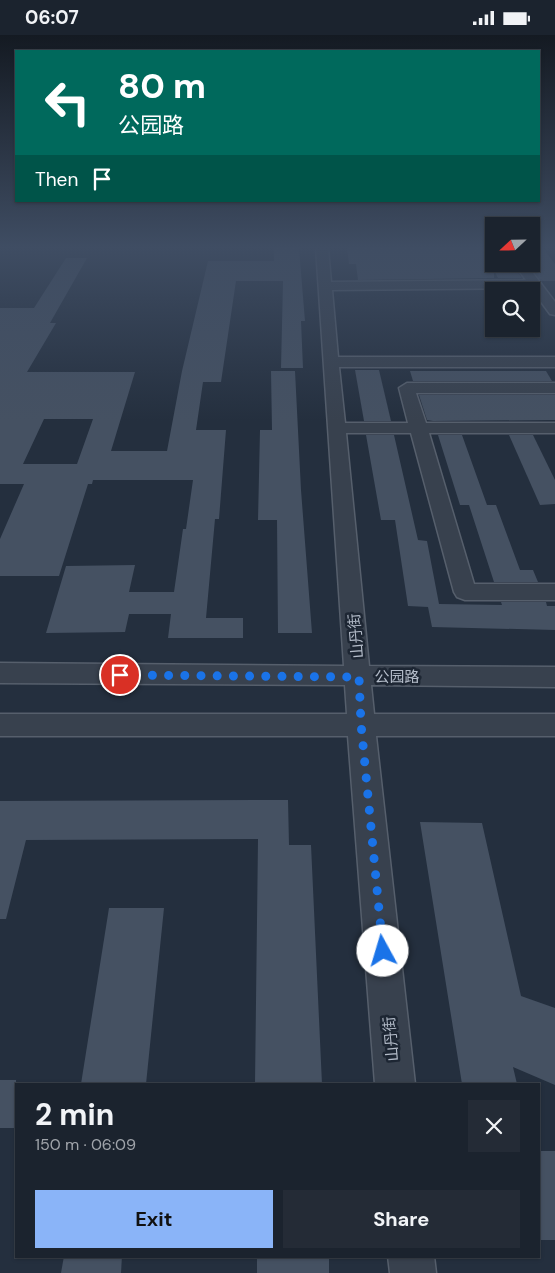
<!DOCTYPE html>
<html lang="en">
<head>
<meta charset="utf-8">
<style>
  :root { --surface:#1b232e; --page:#242b36; --text:#f1f3f6; --muted:#a0a4aa; --line:#39404a; --accent:#8ab4f8 }
  body { margin:0; font-family:"DM Sans","Noto Sans SC",sans-serif; background:var(--page); color:var(--text); height:100vh; display:flex; flex-direction:column; font-size:19px; white-space:nowrap }
  * { box-sizing:border-box; margin:0 }
  p { font-size:16px; color:var(--muted) }
  .icon { flex:none; width:28px; height:28px; fill:none; stroke:currentColor; stroke-width:2; stroke-linecap:round; stroke-linejoin:round }
  .map { position:relative; flex:1; overflow:hidden }
  .side { position:absolute; left:15px; top:1048px; width:525px; height:175px; display:flex; flex-direction:column; background:var(--surface); border-radius:0px; box-shadow:0 1px 4px #0004,0 0 0 1px var(--line) }
  .side>* { flex:none }
  .hud { position:absolute; left:15px; top:15px; width:525px; height:152px; border-radius:0px; box-shadow:0 1px 4px #0004,0 0 0 1px var(--line); background:#00695c; color:#fff; overflow:hidden }
  .needle { width:32px; rotate:248deg }
  .buttons { position:absolute; left:485px; top:182px; display:grid; gap:10px }
  .buttons a { display:grid; place-items:center; width:55px; height:55px; border-radius:0px; background:var(--surface); box-shadow:0 1px 4px #0004,0 0 0 1px var(--line); font-size:25px }
  .pin { position:absolute; display:grid; place-items:center; width:42px; height:42px; color:#fff; margin:-21px; border:2px solid #fff; border-radius:50%; box-shadow:0 1px 5px #0007 }
  .me { position:absolute; width:55px; margin:-28px; rotate:354deg; stroke-linejoin:round; filter:drop-shadow(0 0 4px #0008) }
  .turn { display:flex; align-items:center; gap:18px; height:105px; padding:0 20px; font-size:22px }
  .turn .icon { width:65px; height:65px; stroke-width:2.5 }
  .turn b { display:block; font-size:35px; line-height:42px }
  .then { display:flex; align-items:center; height:48px; padding:0 20px; background:#0003; gap:10px; font-size:19px }
  .round { display:grid; place-items:center; flex:none; width:52px; height:52px; border-radius:0px; background:var(--page) }
  .head { display:flex; align-items:center; justify-content:space-between; height:85px; padding:0 20px }
  h1 { font-size:30px; font-weight:700; line-height:38px }
  .primary-button { display:flex; gap:10px; margin-top:auto; padding:10px 20px }
  .primary-button a { flex:1; height:58px; border-radius:0px; background:var(--accent); color:#111; font-size:20px; font-weight:700; line-height:58px; text-align:center }
  .primary-button a+a { background:var(--page); color:var(--text) }
  .status { display:flex; justify-content:space-between; align-items:center; height:35px; padding:0 25px; background:var(--surface); direction:ltr }
  .status svg { height:14px; fill:currentColor }
  .map>svg:first-child { display:block }
  .building { fill:#455162; fill-rule:evenodd }
  .lines { fill:none; stroke-linecap:round; stroke-linejoin:round }
  .minor-casing { stroke:#565f6c; stroke-width:3 }
  .minor { fill:#38414e; fill-rule:evenodd }
  .route { stroke:#1a73e8; stroke-width:9; stroke-dasharray:0 16.2 }
  .labels { text-anchor:middle; dominant-baseline:central; stroke-width:5; stroke-linejoin:round; paint-order:stroke }
  .street-label { font-size:15px; fill:#b4bcc9; stroke:#1d2633 }
</style>
</head>
<body>
<div class="status"><b>06:07</b><svg viewBox="0 0 49 12"><path d="M0 12V9h3v3zM5 12V6h3v6zM10 12V3h3v9zM15 12V0h3v12zM26 1h20v11H26zM47 4h2v5h-2z"/></svg></div>
<div class="map">
<svg width="555" height="1238" viewBox="0 0 555 1238">
  <rect width="100%" height="100%" fill="#242f3e"/>
  <g class="building">
    <path d="M274 213H299L305 286H301L303 333H281L283 246H236L221 347H203L196 395H226L219 484H215L206 583H243V603H168L171 579H129L125 597 46 598 66 531 135 530 129 557H174L183 494H186L193 445H93L92 449H88L59 541H0V504L24 449H0V273H34L66 223H87L50 288H56L27 337H135L111 416H167L182 336 208 226H274ZM44 384H93L77 429H23Z"/>
    <polygon points="347,213 494,213 494,229 512,229 522,243 498,243 494,235 494,243 358,245 356,229 349,229"/>
    <polygon points="531,213 543,213 555,229 555,246 541,246 528,229 531,229"/>
    <polygon points="355,335 379,335 391,386 364,386"/>
    <polygon points="271,336 295,336 301,455 312,598 278,598 277,485 258,485 260,395 272,395"/>
    <polygon points="410,336 546,336 552,346 413,346"/>
    <polygon points="419,360 555,360 555,385 433,386 427,385"/>
    <polygon points="366,400 394,400 418,505 427,506 439,569 502,570 501,567 546,567 547,571 555,571 555,595 432,592 428,572 408,571 395,485 381,485"/>
    <polygon points="438,400 462,400 487,470 496,470 520,535 533,535 538,547 494,547 469,470 460,470"/>
    <polygon points="509,400 533,400 555,445 555,469 540,470"/>
    <polygon points="288,765 289,810 311,810 322,1049 255,1049 258,804 26,805 6,884 0,884 0,766"/>
    <polygon points="420,787 482,788 521,961 555,973 555,1050 513,1032 517,1049 462,1049"/>
    <polygon points="109,873 164,873 146,1049 81,1049"/>
    <rect x="0" y="1045" width="16" height="48"/>
    <rect x="539" y="1116" width="16" height="89"/>
    <polygon points="64,1221 122,1221 121,1238 61,1238"/>
    <rect x="257" y="1221" width="72" height="17"/>
  </g>
  <g class="lines">
    <g class="minor-casing">
      <g id="minor">
        <polygon points="316,213 328,213 331,247 526,245 514,229 526,229 555,267 555,280 550,279 531,253 332,255 338,322 555,322 555,332 339,332 345,388 408,388 399,353 407,348 555,348 555,358 416,358 426,388 555,388 555,398 429,398 474,549 555,549 555,565 465,565 457,562 454,557 411,398 346,398 369,631 555,632 555,652 371,650 374,679 555,679 555,701 376,701 415,1049 375,1049 348,701 0,701 0,679 347,679 345,650 0,648 0,628 344,631"/>
        <polygon points="388,1221 434,1221 436,1238 390,1238"/>
      </g>
    </g>
    <use href="#minor" class="minor"/>
  </g>
  <linearGradient id="sky" x2="0" y2="1"><stop stop-color="#141a22"/><stop offset="0.55" stop-color="#3f4d63"/><stop offset="1" stop-color="#3f4d63" stop-opacity="0"/></linearGradient>
  <rect width="555" height="386" fill="url(#sky)"/>
  <g class="lines">
    <polyline class="route" points="120,640 359,642 361,689 383,916"/>
  </g>
  <g class="labels">
    <g class="street-label">
      <text transform="translate(356 601) rotate(-95)">山丹街</text>
      <text x="397" y="642">公园路</text>
      <text transform="translate(391 1004) rotate(-95)">山丹街</text>
    </g>
  </g>
</svg>
<div class="buttons">
<a><svg class="needle" viewBox="-14 -14 28 28"><path d="M0-13l5 13h-10z" fill="#e53935"/><path d="M0 13l5-13h-10z" fill="#a0a4aa"/></svg></a>
<a><svg class="icon" aria-label="search" viewBox="0 0 24 24"><circle cx="10" cy="10" r="6"/><path d="M15 15l6 6"/></svg></a>
</div>
<div class="pin" style="left:120px;top:640px;background:#d93025"><svg class="icon" aria-label="arrive" viewBox="0 0 24 24"><path d="M6 21V4h12l-3 4 3 4H6"/></svg></div>
<svg class="me" style="left:383px;top:916px" viewBox="-20 -20 40 40"><circle r="19" fill="#fff"/><path d="M0-13L10 11 0 6-10 11z" fill="#1a73e8"/></svg>
<div class="hud">
<div class="turn"><svg class="icon" aria-label="left" viewBox="0 0 24 24"><path d="M17 20v-9H6M10 6l-5 5 5 5"/></svg><div><b>80 m</b>公园路</div></div>
<div class="then">Then<svg class="icon" aria-label="arrive" viewBox="0 0 24 24"><path d="M6 21V4h12l-3 4 3 4H6"/></svg></div>
</div>
<section class="side">
<div class="head"><div><h1>2 min</h1><p>150 m · 06:09</p></div><a class="round"><svg class="icon" aria-label="close" viewBox="0 0 24 24"><path d="M6 6l12 12M18 6L6 18"/></svg></a></div>
<div class="primary-button"><a>Exit</a><a>Share</a></div>
</section>
</div>
</body>
</html>
